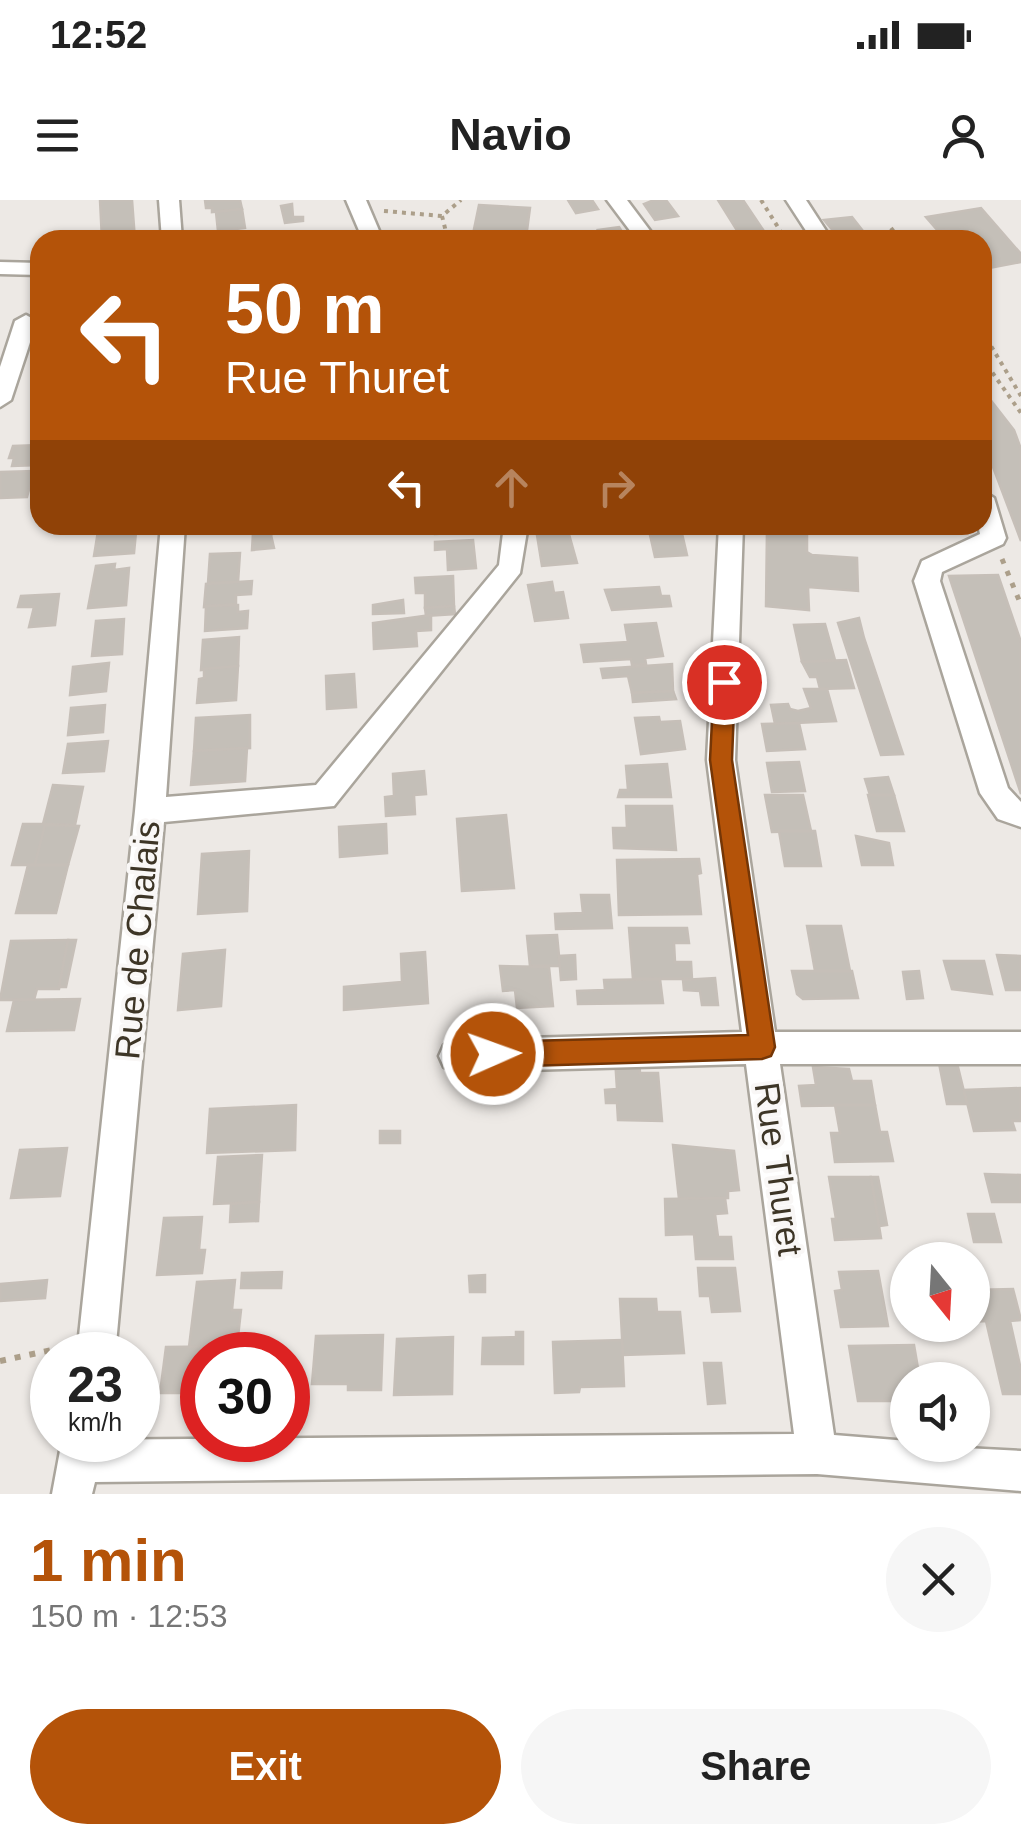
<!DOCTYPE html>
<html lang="en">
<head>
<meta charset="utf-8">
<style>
  :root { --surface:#fff; --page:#f6f6f6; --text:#222; --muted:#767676; --accent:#b45309 }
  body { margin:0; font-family:Arial,sans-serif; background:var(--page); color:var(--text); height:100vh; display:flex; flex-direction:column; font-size:38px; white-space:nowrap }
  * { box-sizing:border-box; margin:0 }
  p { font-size:32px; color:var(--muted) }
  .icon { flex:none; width:55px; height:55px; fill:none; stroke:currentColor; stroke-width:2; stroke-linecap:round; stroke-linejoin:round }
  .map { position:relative; height:1294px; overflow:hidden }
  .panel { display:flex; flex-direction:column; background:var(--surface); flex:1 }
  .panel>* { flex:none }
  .banner { position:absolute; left:30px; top:30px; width:962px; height:305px; border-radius:30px; box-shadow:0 2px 8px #0004; background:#b45309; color:#fff; overflow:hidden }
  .needle { width:65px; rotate:162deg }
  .tools { position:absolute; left:890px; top:1042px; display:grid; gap:20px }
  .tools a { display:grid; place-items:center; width:100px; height:100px; border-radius:50%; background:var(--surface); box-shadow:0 2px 8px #0004; font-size:50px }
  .speed { position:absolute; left:30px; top:1132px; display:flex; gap:20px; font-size:50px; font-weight:700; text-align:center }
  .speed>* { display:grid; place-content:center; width:130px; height:130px; border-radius:50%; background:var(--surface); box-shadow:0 2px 8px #0004; line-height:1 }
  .speed small { font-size:25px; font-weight:400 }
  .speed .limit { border:15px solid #d22; background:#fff; color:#111 }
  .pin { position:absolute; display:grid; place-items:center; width:85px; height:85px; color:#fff; margin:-42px; border:5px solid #fff; border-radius:50%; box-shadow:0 2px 10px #0007 }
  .me { position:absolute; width:110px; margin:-55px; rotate:88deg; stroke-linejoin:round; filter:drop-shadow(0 0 8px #0008) }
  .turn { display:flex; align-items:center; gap:35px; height:210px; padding:0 30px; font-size:45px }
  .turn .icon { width:130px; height:130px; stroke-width:2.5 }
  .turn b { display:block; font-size:70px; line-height:85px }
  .lanes { display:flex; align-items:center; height:95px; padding:0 30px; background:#0003; justify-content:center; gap:50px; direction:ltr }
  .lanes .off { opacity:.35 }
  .round { display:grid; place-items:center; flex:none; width:105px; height:105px; border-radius:52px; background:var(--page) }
  .summary { display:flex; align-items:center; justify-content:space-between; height:170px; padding:0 30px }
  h1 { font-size:60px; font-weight:600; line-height:75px; color:var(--accent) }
  .cta { display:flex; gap:20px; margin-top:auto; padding:20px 30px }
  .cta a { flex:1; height:115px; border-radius:60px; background:var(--accent); color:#fff; font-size:40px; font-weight:600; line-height:115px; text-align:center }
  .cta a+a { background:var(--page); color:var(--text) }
  .status { display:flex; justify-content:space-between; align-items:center; height:70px; padding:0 50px; background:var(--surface); direction:ltr }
  .status svg { height:28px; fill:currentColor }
  header { display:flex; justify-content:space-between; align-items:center; height:130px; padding:0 30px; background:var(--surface); font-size:45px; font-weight:600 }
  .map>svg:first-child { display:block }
  .building { fill:#c4bfb8; stroke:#c6bfb8; stroke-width:2.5 }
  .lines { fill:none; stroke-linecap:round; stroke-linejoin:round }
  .minor-casing { stroke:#aaa59c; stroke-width:5 }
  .path-far2 { stroke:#ac9f8a; stroke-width:4; stroke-dasharray:4 5; stroke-linecap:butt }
  .path-far1 { stroke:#ac9f8a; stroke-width:5; stroke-dasharray:5 8; stroke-linecap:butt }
  .path { stroke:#ac9f8a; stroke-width:6; stroke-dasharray:6 9; stroke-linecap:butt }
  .minor { fill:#fff; fill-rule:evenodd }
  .route { fill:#b45309; stroke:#753606; stroke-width:2.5 }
  .labels { text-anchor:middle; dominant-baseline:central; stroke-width:8; stroke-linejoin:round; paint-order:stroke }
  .street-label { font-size:35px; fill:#3d3526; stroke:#f9f7f6 }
</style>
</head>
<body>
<div class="status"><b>12:52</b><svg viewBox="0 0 49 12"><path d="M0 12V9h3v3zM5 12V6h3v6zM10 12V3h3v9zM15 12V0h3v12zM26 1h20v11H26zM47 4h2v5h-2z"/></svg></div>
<header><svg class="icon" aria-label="menu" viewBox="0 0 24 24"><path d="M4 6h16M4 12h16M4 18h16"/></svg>Navio<svg class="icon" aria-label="person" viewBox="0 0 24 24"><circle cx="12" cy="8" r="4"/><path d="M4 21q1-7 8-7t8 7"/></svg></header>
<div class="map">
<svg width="1021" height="1294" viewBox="0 0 1021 1294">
  <rect width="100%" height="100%" fill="#ede9e5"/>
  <g class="building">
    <polygon points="100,0 132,0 135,40 102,40"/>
    <polygon points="205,0 240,0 242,9 212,12 212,8 206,8"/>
    <polygon points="568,0 592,0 598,9 576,13"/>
    <polygon points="654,0 666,0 678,16 655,20 644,4"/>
    <polygon points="718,0 743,0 770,40 743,40"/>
    <polygon points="292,4 293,17 303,17 303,21 285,23 281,6"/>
    <polygon points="479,5 530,8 526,38 473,34"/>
    <polygon points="981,8 1021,54 1021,62 984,69 982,40 959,40 949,29 938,31 926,17"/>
    <polygon points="242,9 245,28 218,31 216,12"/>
    <polygon points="852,17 870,40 841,40 824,20"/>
    <polygon points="619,27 627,40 604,40 598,30"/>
    <polygon points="982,189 1014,230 1021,249 1021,341 982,238"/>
    <polygon points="40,245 40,265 12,266 14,258 9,258 13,246"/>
    <polygon points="34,271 27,297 0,298 0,272"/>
    <polygon points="99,325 129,325 129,333 136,332 134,353 94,356"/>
    <polygon points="197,325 237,325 236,330 197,333"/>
    <polygon points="434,325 478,325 478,332 435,334"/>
    <polygon points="680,325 687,355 655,357 648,326"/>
    <polygon points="567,327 577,363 542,366 536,329"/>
    <polygon points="767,329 807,332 807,352 812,355 857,358 858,391 808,387 809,410 766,406"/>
    <polygon points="276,332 271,335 274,348 252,350 253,333"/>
    <polygon points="473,340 476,368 448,370 447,349 435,350 435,342"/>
    <polygon points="240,353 238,382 208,383 210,354"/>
    <polygon points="115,364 114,370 129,368 126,405 88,408 96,366"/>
    <polygon points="998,375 1021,442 1021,594 949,376"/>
    <polygon points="453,376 454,406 425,408 425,393 416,393 415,378"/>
    <polygon points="252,381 251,394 236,395 236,404 204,407 206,384"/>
    <polygon points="552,382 554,393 563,392 568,418 535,421 528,385"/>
    <polygon points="659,387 661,396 669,396 671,406 612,410 605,390"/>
    <polygon points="59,394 55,425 29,427 34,407 18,407 21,396"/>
    <polygon points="403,400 404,413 373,414 373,405"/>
    <polygon points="238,405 238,412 248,411 247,428 205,431 206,406"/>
    <polygon points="454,406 455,414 426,416 425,408"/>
    <polygon points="431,415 431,430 416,431 417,446 374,449 373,423"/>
    <polygon points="859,418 864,438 903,554 881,555 838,423"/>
    <polygon points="124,419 122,454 92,456 96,421"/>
    <polygon points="656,423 663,456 645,458 646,464 632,465 631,459 584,462 581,445 628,442 625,425"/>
    <polygon points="825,424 835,460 802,462 794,425"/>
    <polygon points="239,437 238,466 201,470 203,440"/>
    <polygon points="846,460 854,488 820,489 817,477 810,477 802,462"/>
    <polygon points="109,463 106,491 70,495 73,467"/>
    <polygon points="672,464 673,491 632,493 628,476 603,478 601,469"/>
    <polygon points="238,466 236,500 197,503 199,479 204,478 204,469"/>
    <polygon points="354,474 356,507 327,509 326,476"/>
    <polygon points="804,489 827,489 836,521 775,524 771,505 788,504 790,509 798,511 811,508"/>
    <polygon points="673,491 676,499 633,502 632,493"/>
    <polygon points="105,505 103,532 68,535 71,508"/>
    <polygon points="250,515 250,548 194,551 196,518"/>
    <polygon points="659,517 660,522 680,521 685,549 641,554 635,518"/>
    <polygon points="799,523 805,549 767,551 762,524"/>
    <polygon points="108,541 104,571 63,573 68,544"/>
    <polygon points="247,548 245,581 191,585 194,551"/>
    <polygon points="799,562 805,591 772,592 767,563"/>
    <polygon points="667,564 671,597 618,597 620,590 628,590 626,566"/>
    <polygon points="424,571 426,594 414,595 415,614 386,616 385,597 394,596 393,574"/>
    <polygon points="888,577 894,595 870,595 865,579"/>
    <polygon points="53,585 83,587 75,625 43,624"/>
    <polygon points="765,595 803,595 811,631 772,632"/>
    <polygon points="868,595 894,595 904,631 877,631"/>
    <polygon points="626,606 672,606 676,650 614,648 613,628 627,628"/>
    <polygon points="506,615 514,688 462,691 457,619"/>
    <polygon points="23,624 45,624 35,665 12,665"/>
    <polygon points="386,624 387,653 340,657 339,627"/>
    <polygon points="45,625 79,626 68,665 35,665"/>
    <polygon points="779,631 815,631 821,666 785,666"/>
    <polygon points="856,636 889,643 893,665 862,665"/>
    <polygon points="249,651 247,711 198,714 202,654"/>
    <polygon points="699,659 701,673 697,674 701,714 619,715 617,660"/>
    <polygon points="28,665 68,665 56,713 16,713"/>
    <polygon points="581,695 609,695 612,728 556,729 555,714 583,713"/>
    <polygon points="807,726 841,726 850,771 815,771"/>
    <polygon points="629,728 687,728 689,743 674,743 675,762 691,762 692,779 633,779"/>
    <polygon points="557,735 560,766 530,766 527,736"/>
    <polygon points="68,740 59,789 37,789 34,800 0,800 11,741"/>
    <polygon points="68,740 76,740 66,787 59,787"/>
    <polygon points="225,750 221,806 178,810 183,754"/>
    <polygon points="425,752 428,803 344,810 344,787 402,782 401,754"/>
    <polygon points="575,755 576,779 561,780 559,756"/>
    <polygon points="997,755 1021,756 1021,790 1006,790"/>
    <polygon points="944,761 984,761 992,794 952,789"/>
    <polygon points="500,766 549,767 553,806 517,808 515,790 503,791"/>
    <polygon points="792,771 852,771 858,798 803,799 797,794"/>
    <polygon points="919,771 923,798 907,799 903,772"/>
    <polygon points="715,778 718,805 702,805 700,791 684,790 683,780"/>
    <polygon points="660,779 663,803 578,804 577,791 605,790 604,780"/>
    <polygon points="80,799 74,830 7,831 14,800"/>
    <polygon points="615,858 639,858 640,873 658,873 662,921 618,920 617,903 606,903 605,890 617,889"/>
    <polygon points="939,863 957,863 967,904 947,904"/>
    <polygon points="813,867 849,869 852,881 871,881 875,905 802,906 799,886 816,885"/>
    <polygon points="1021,888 1021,921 1012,921 1015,930 974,931 964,890"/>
    <polygon points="296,905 295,950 207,953 210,909"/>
    <polygon points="835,905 875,905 880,932 887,932 893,961 835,962 831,933 840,933"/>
    <rect x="380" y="931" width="20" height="12"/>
    <polygon points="673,945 734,951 739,990 728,991 728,998 725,998 679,999"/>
    <polygon points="67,948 60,996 11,998 20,950"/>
    <polygon points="262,955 259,1002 214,1004 218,957"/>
    <polygon points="985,974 1021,975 1021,1002 992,1002"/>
    <polygon points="829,977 871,977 881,1038 835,1040 832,1019 836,1019"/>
    <polygon points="871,977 878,977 887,1025 879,1026"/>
    <polygon points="725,998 727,1013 715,1014 718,1037 731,1037 733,1059 696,1059 694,1034 666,1035 665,999"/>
    <polygon points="259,1002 258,1021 230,1022 231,1004"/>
    <polygon points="968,1014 994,1014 1001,1042 974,1042"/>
    <polygon points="202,1017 199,1050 205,1050 202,1073 157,1075 164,1018"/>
    <polygon points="698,1068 735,1068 740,1111 712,1112 710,1096 700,1096"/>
    <polygon points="878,1071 888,1126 841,1127 835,1091 842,1090 839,1072"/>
    <polygon points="282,1072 281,1088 241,1088 242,1073"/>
    <polygon points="485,1075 485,1092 470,1092 469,1076"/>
    <polygon points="47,1080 45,1098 0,1101 0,1084"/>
    <polygon points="235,1080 232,1110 241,1110 237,1146 189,1147 197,1082"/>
    <polygon points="1013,1089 1021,1120 1010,1121 1021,1170 1021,1194 1003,1194 986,1121 972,1122 972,1090"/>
    <polygon points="620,1099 656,1099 657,1112 680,1112 684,1153 623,1155"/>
    <polygon points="516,1132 523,1132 523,1164 482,1164 483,1138 516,1137"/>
    <polygon points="383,1135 381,1190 348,1190 348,1184 312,1184 316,1136"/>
    <polygon points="453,1137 452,1194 394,1195 397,1139"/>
    <polygon points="622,1140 624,1186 580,1187 579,1192 555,1193 553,1142"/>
    <polygon points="914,1145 920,1180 908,1180 908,1201 858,1201 849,1146"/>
    <polygon points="251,1146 250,1155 202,1155 202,1205 198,1205 199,1193 160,1193 166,1147"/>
    <polygon points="704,1163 721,1163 725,1203 708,1204"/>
  </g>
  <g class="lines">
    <g class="minor-casing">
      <g id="minor">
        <polygon points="159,0 179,0 182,40 162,40"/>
        <polygon points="346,0 366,0 383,40 363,40"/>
        <polygon points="607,0 627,0 657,40 637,40"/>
        <polygon points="786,0 806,0 832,40 812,40"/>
        <polygon points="0,62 40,63 40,75 0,74"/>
        <polygon points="26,115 37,121 11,200 0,207 0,167 15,121"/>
        <polygon points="982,290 994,298 1006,338 1003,344 942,372 940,381 1008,588 1021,602 1021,627 998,619 980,593 914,381 922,361 980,334 978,325 982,325"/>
        <polygon points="161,325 185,325 166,597 316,585 499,365 504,325 528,325 520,373 334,606 164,622 115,1155 77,1155 135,611"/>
        <polygon points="719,325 743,325 735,560 775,832 1021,832 1021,864 780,864 834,1235 908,1241 908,1245 1021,1251 1021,1291 817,1274 95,1282 92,1294 52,1294 62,1240 794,1234 746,864 456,872 444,867 439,856 444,845 456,840 742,832 707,560"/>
      </g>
    </g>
    <g class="path-far2">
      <polyline points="761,0 786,40"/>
      <polyline points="384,11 442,16 461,0"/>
      <polyline points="442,16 448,40"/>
      <polyline points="891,28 900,40"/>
      <polyline points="982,131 1021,196"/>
      <polyline points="982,158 1021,213"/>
    </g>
    <polyline class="path-far1" points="1002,359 1021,405"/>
    <polyline class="path" points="0,1161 66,1147"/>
    <use href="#minor" class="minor"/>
  </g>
  <polygon class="route" points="724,474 735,482 732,560 775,847 771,856 762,859 493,867 484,863 480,854 484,846 493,842 748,835 710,560 714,482"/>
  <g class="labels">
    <g class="street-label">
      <text transform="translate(137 740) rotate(-85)">Rue de Chalais</text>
      <text transform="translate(779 969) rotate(82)">Rue Thuret</text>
    </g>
  </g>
</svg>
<div class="tools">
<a><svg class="needle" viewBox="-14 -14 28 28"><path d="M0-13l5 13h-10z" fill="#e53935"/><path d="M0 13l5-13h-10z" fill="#767676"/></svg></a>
<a><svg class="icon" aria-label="sound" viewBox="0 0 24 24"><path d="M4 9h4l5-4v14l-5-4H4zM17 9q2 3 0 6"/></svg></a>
</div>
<div class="speed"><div>23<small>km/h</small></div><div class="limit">30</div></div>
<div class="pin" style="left:724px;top:482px;background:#d93025"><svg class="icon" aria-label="arrive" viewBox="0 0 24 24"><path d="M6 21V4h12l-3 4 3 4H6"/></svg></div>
<svg class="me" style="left:493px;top:854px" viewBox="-20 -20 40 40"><circle r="17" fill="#b45309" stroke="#fff" stroke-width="3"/><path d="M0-11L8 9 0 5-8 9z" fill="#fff"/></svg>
<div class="banner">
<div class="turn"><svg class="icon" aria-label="left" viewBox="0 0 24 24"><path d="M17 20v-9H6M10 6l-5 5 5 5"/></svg><div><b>50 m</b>Rue Thuret</div></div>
<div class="lanes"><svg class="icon" aria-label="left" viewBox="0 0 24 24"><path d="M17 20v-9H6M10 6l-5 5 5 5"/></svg><svg class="icon off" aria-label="ahead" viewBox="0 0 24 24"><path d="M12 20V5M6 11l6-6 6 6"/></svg><svg class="icon off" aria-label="right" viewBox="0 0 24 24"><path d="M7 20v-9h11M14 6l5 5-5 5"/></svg></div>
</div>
</div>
<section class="panel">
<div class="summary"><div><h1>1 min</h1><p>150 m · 12:53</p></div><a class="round"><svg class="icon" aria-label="close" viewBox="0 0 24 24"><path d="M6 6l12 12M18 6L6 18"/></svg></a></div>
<div class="cta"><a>Exit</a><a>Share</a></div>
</section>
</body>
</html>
